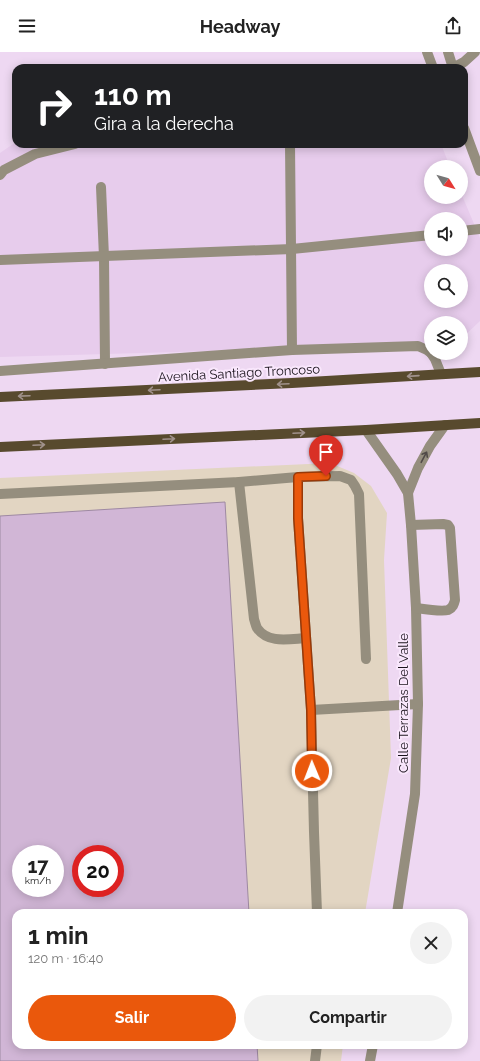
<!DOCTYPE html>
<html lang="es">
<head>
<meta charset="utf-8">
<style>
  :root { --surface:#fff; --page:#f2f2f2; --text:#222; --muted:#767676; --accent:#ea580c }
  body { margin:0; font-family:Raleway,sans-serif; background:var(--page); color:var(--text); height:100vh; display:flex; flex-direction:column; font-size:15px; white-space:nowrap }
  * { box-sizing:border-box; margin:0 }
  p { font-size:13px; color:var(--muted) }
  .icon { flex:none; width:22px; height:22px; fill:none; stroke:currentColor; stroke-width:2; stroke-linecap:round; stroke-linejoin:round }
  .map { position:relative; flex:1; overflow:hidden }
  .panel { position:absolute; left:12px; top:857px; width:456px; height:140px; display:flex; flex-direction:column; background:var(--surface); border-radius:12px; box-shadow:0 2px 10px #0003 }
  .panel>* { flex:none }
  .banner { position:absolute; left:12px; top:12px; width:456px; height:84px; border-radius:12px; box-shadow:0 2px 10px #0003; background:#202124; color:#fff; overflow:hidden }
  .needle { width:26px; rotate:127deg }
  .fabs { position:absolute; left:424px; top:108px; display:grid; gap:8px }
  .fabs a { display:grid; place-items:center; width:44px; height:44px; border-radius:50%; background:var(--surface); box-shadow:0 2px 10px #0003; font-size:20px }
  .speed { position:absolute; left:12px; top:793px; display:flex; gap:8px; font-size:20px; font-weight:700; text-align:center }
  .speed>* { display:grid; place-content:center; width:52px; height:52px; border-radius:50%; background:var(--surface); box-shadow:0 2px 10px #0003; line-height:1 }
  .speed small { font-size:10px; font-weight:400 }
  .speed .limit { border:6px solid #d22; background:#fff; color:#111 }
  .pin { position:absolute; display:grid; place-items:center; width:34px; height:34px; color:#fff; margin:-41px -17px; border-radius:50% 50% 50% 0; rotate:-45deg; box-shadow:0 0 4px #0007 }
  .pin .icon { rotate:45deg }
  .me { position:absolute; width:44px; margin:-22px; rotate:359deg; stroke-linejoin:round; filter:drop-shadow(0 0 3px #0008) }
  .turn { display:flex; align-items:center; gap:14px; height:84px; padding:0 16px; font-size:18px }
  .turn .icon { width:52px; height:52px; stroke-width:2.5 }
  .turn b { display:block; font-size:28px; line-height:34px }
  .round { display:grid; place-items:center; flex:none; width:42px; height:42px; border-radius:21px; background:var(--page) }
  .headline { display:flex; align-items:center; justify-content:space-between; height:68px; padding:0 16px }
  h1 { font-size:24px; font-weight:700; line-height:30px }
  .button { display:flex; gap:8px; margin-top:auto; padding:8px 16px }
  .button a { flex:1; height:46px; border-radius:24px; background:var(--accent); color:#fff; font-size:16px; font-weight:700; line-height:46px; text-align:center }
  .button a+a { background:var(--page); color:var(--text) }
  header { display:flex; justify-content:space-between; align-items:center; height:52px; padding:0 16px; background:var(--surface); font-size:18px; font-weight:700 }
  .map>svg:first-child { display:block }
  .built { fill:#e7ccec; fill-rule:evenodd }
  .industrial { fill:#e2d5c2; fill-rule:evenodd }
  .building { fill:#d1b6d6; stroke:#9e89a2; fill-rule:evenodd }
  .lines { fill:none; stroke-linecap:round; stroke-linejoin:round }
  .minor { stroke:#958e7e; stroke-width:10 }
  .major { stroke:#584a2e; stroke-width:10 }
  .oneway { stroke:#a0918b }
  .oneway2 { stroke:#514a48 }
  .route-casing { stroke:#983908; stroke-width:10 }
  .route { stroke:#ea580c; stroke-width:7 }
  .labels { text-anchor:middle; dominant-baseline:central; stroke-width:4; stroke-linejoin:round; paint-order:stroke }
  .street-label { font-size:13px; fill:#19121b; stroke:#f9e7fc }
</style>
</head>
<body>
<header><svg class="icon" aria-label="menu" viewBox="0 0 24 24"><path d="M4 6h16M4 12h16M4 18h16"/></svg>Headway<svg class="icon" aria-label="share" viewBox="0 0 24 24"><path d="M12 15V3M7 8l5-5 5 5M5 13v7h14v-7"/></svg></header>
<div class="map">
<svg width="480" height="1009" viewBox="0 0 480 1009">
  <rect width="100%" height="100%" fill="#eed8f2"/>
  <path class="built" d="M16 90V92H441L450 115H431V145H461V141L480 186V269L461 287V271H431V293L0 305V101ZM431 167H461V197H431ZM431 219H461V249H431Z"/>
  <path class="industrial" d="M330 411 354 421 371 434 387 461 384 508 391 706 365 861H16V993H343L341 1009H0V426ZM21 802H55V836H21ZM81 802H115V836H81Z"/>
  <path class="building" d="M225 450 249 861H16V993H257L258 1009H0V464ZM21 802H55V836H21ZM81 802H115V836H81Z"/>
  <g class="lines">
    <g class="minor">
      <polyline points="427,0 433,16"/>
      <polyline points="448,0 453,16"/>
      <polyline points="453,16 464,10 475,0"/>
      <polyline points="464,76 480,119"/>
      <polyline points="290,92 292,298"/>
      <polyline points="0,123 4,118 35,102 75,92"/>
      <polyline points="101,135 104,205 105,312"/>
      <polyline points="461,179 480,177"/>
      <polyline points="0,208 292,197 431,183"/>
      <polyline points="431,301 435,307 441,322"/>
      <polyline points="0,319 292,298 418,294 427,298 431,301"/>
      <polyline points="366,378 397,422 408,441 411,473 416,556 418,652 415,742 397,861"/>
      <polyline points="298,425 340,424 351,428 355,434 359,442 366,607"/>
      <path d="M239 430 254 567C255 570 256 574 257 576 268 592 289 587 306 586"/>
      <polyline points="408,441 418,416 430,394 445,373"/>
      <polyline points="0,442 239,430 298,425 298,466 311,658 314,780 317,861"/>
      <path d="M411 473 443 472 448 473 450 476 455 548C454 552 453 556 448 558 442 560 423 557 416 556"/>
      <polyline points="311,658 418,652"/>
      <polyline points="315,1009 317,993"/>
      <polyline points="370,1009 373,993"/>
    </g>
    <g class="major">
      <polyline points="0,345 292,331 480,320"/>
      <polyline points="0,395 366,378 480,371"/>
    </g>
  </g>
  <defs><path id="oneway-shaft" d="M-6 0H5M1.5-3L5.5 0L1.5 3" fill="none" stroke-width="1.6" stroke-linecap="round" stroke-linejoin="round"/></defs>
  <g class="oneway">
    <use href="#oneway-shaft" transform="translate(413 324) rotate(176)"/>
    <use href="#oneway-shaft" transform="translate(283 332) rotate(177)"/>
    <use href="#oneway-shaft" transform="translate(154 338) rotate(177)"/>
    <use href="#oneway-shaft" transform="translate(24 344) rotate(178)"/>
    <use href="#oneway-shaft" transform="translate(299 381) rotate(-3)"/>
    <use href="#oneway-shaft" transform="translate(169 387) rotate(-3)"/>
    <use href="#oneway-shaft" transform="translate(39 393) rotate(-3)"/>
  </g>
  <use class="oneway2" href="#oneway-shaft" transform="translate(424 405) rotate(-62)"/>
  <g class="lines">
    <g class="route-casing">
      <polyline id="route" points="312,719 311,658 298,466 298,425 326,424"/>
    </g>
    <use href="#route" class="route"/>
  </g>
  <g class="labels">
    <g class="street-label">
      <text transform="translate(239 321) rotate(-3)">Avenida Santiago Troncoso</text>
      <text transform="translate(403 651) rotate(-90)">Calle Terrazas Del Valle</text>
    </g>
  </g>
</svg>
<div class="fabs">
<a><svg class="needle" viewBox="-14 -14 28 28"><path d="M0-13l5 13h-10z" fill="#e53935"/><path d="M0 13l5-13h-10z" fill="#767676"/></svg></a>
<a><svg class="icon" aria-label="sound" viewBox="0 0 24 24"><path d="M4 9h4l5-4v14l-5-4H4zM17 9q2 3 0 6"/></svg></a>
<a><svg class="icon" aria-label="search" viewBox="0 0 24 24"><circle cx="10" cy="10" r="6"/><path d="M15 15l6 6"/></svg></a>
<a><svg class="icon" aria-label="layers" viewBox="0 0 24 24"><path d="M12 4l9 5-9 5-9-5zM3 14l9 5 9-5"/></svg></a>
</div>
<div class="speed"><div>17<small>km/h</small></div><div class="limit">20</div></div>
<div class="pin" style="left:326px;top:424px;background:#d93025"><svg class="icon" aria-label="arrive" viewBox="0 0 24 24"><path d="M6 21V4h12l-3 4 3 4H6"/></svg></div>
<svg class="me" style="left:312px;top:719px" viewBox="-20 -20 40 40"><circle r="17" fill="#ea580c" stroke="#fff" stroke-width="3"/><path d="M0-11L8 9 0 5-8 9z" fill="#fff"/></svg>
<div class="banner">
<div class="turn"><svg class="icon" aria-label="right" viewBox="0 0 24 24"><path d="M7 20v-9h11M14 6l5 5-5 5"/></svg><div><b>110 m</b>Gira a la derecha</div></div>
</div>
<section class="panel">
<div class="headline"><div><h1>1 min</h1><p>120 m · 16:40</p></div><a class="round"><svg class="icon" aria-label="close" viewBox="0 0 24 24"><path d="M6 6l12 12M18 6L6 18"/></svg></a></div>
<div class="button"><a>Salir</a><a>Compartir</a></div>
</section>
</div>
</body>
</html>
